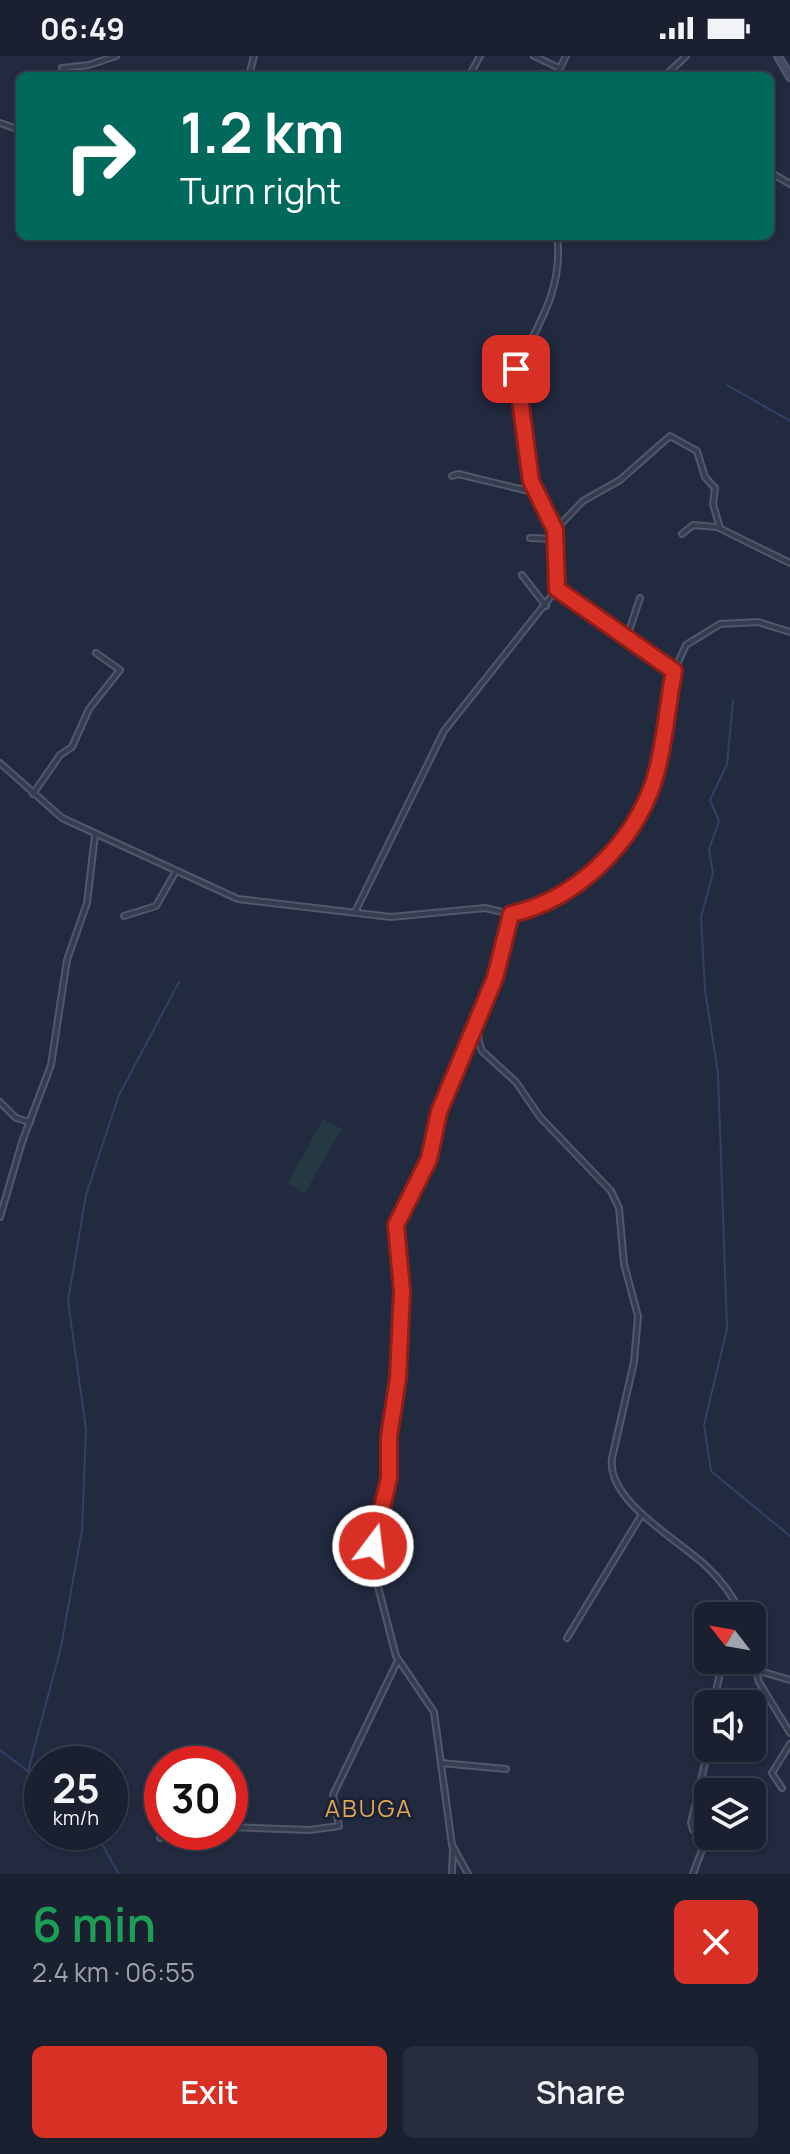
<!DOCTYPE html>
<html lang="en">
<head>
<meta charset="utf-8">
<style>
  :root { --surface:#1a2030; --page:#272d3c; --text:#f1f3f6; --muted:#9fa3ab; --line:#383e4c; --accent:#d93025 }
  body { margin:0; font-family:Manrope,sans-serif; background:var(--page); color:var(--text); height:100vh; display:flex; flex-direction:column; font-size:30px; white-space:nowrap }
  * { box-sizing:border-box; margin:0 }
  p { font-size:26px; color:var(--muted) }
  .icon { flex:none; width:44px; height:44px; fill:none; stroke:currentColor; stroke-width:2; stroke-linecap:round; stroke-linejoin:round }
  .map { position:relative; height:1818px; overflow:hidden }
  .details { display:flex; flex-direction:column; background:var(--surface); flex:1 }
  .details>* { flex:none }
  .guide { position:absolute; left:16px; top:16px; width:758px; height:168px; border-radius:12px; box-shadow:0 2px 6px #0004,0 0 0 2px var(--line); background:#00695c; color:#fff; overflow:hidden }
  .needle { width:52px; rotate:301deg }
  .buttons { position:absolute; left:694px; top:1546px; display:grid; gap:16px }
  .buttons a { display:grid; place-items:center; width:72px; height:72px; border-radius:12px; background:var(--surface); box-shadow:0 2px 6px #0004,0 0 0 2px var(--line); font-size:40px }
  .speed { position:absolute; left:24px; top:1690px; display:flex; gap:16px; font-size:40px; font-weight:700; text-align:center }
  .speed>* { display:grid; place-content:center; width:104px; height:104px; border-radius:50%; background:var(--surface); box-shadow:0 2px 6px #0004,0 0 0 2px var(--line); line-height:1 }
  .speed small { font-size:20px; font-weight:400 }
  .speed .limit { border:12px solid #d22; background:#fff; color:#111 }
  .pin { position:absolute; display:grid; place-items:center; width:68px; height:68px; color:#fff; margin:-34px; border-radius:16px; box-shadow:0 4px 12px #0006 }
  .me { position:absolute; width:88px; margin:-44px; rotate:15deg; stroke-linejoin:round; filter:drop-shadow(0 0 6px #0008) }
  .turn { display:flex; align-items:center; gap:28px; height:168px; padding:0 32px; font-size:36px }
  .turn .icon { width:104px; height:104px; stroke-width:2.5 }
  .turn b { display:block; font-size:56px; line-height:68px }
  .round { display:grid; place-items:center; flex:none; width:84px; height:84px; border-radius:12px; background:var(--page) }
  .summary { display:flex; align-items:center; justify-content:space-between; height:136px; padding:0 32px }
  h1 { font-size:48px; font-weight:600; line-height:60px; color:#1e9e55 }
  .primary-button { display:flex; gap:16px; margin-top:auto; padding:16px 32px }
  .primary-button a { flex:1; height:92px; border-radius:12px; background:var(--accent); color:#fff; font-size:32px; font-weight:600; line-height:92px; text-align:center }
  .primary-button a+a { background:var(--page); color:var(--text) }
  .status { display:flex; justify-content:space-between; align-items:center; height:56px; padding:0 40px; background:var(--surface); direction:ltr }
  .status svg { height:22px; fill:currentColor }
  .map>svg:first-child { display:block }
  .green { fill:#243941 }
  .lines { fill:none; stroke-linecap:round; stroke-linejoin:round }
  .stream { stroke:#324067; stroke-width:2 }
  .street-casing { stroke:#51586b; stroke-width:8 }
  .secondary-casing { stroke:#51586b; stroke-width:10 }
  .street { stroke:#363d50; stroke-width:4 }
  .secondary { stroke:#434b63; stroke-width:6 }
  .route-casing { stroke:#8d1f18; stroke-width:20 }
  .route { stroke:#d93025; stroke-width:14 }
  .labels { text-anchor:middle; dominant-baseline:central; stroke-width:6; stroke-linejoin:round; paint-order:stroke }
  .quarter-label { font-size:24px; letter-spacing:2px; fill:#e0a758; stroke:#1b2235 }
</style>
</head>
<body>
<div class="status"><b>06:49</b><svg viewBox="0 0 49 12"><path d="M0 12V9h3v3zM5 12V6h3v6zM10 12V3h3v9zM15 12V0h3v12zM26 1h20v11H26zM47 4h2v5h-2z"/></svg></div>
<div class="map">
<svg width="790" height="1818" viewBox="0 0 790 1818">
  <rect width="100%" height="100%" fill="#222a40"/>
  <polygon class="green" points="323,1063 342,1073 304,1138 288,1127"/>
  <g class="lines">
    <g class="stream">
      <polyline points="727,329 790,365"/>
      <polyline points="733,644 727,708 710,744 719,765 709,793 713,817 701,861 705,934 718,1017 727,1273 704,1369 711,1415 790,1480"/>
      <polyline points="0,1694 42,1726"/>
      <polyline points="28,1715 61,1591 82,1474 86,1373 68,1245 86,1139 119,1039 179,926"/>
      <polyline points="95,1776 119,1818"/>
    </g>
    <g class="street-casing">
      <g id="street">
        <polyline points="534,0 559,12"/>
        <polyline points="62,12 89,9 116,0"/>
        <polyline points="249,20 254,0"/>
        <polyline points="469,20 480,0"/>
        <polyline points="556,20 566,0"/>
        <polyline points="665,20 686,0"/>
        <polyline points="0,67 20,74"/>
        <polyline points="770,116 790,128"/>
        <polyline points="452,420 458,418 537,437"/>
        <polyline points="555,474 583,445 620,424 670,380 697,395 705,421 715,432 713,448 720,472"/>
        <polyline points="682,478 693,469 717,471 790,507"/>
        <polyline points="530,482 555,483"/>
        <polyline points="522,519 546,550"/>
        <polyline points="557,533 674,615"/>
        <polyline points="627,581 640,542"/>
        <polyline points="0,707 62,762 238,843 391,861 485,852 511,858 534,853 572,834 605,804 630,771 654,723 674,615 686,589 720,568 758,566 790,576"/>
        <polyline points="33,738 60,699 72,691 89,653 120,614 96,597"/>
        <path d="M355 856 444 675 557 533 555 474 531 425 516 313C539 269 564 230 557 180"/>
        <path d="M511 859 495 922 477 970 479 986 482 995 516 1026 540 1061 611 1135 619 1152 624 1208 638 1260 634 1306 612 1402C606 1445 679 1484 706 1510 721 1524 734 1541 742 1560"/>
        <polyline points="124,860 156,850 176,815"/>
        <polyline points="0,1046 16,1062 30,1066"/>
        <polyline points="0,1161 22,1086 51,1009 67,904 87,847 95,779"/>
        <polyline points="732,1560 737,1549"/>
        <polyline points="567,1582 642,1458"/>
        <polyline points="752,1598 759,1626 790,1677"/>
        <polyline points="756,1614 790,1624"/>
        <polyline points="713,1648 723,1604"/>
        <polyline points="441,1707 506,1713"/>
        <polyline points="782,1732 772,1717 790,1688"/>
        <polyline points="230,1771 310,1774 339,1770 333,1739 398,1604"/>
        <polyline points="160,1782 164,1776"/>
        <polyline points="452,1818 453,1792"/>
        <polyline points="468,1818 452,1789 434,1656 396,1600 376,1523 373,1490 389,1422 389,1381 398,1322 402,1235 396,1169 429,1103 439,1056 458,1015 468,982 477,970"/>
        <polyline points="693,1818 703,1791 703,1782 693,1774 691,1767 705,1707 708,1671"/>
      </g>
    </g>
    <g class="secondary-casing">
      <polyline id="secondary" points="778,0 790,21"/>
    </g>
    <use href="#street" class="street"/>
    <use href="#secondary" class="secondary"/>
  </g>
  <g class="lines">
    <g class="route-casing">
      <path id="route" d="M373 1490 389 1422V1381L398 1322 402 1235 396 1169 429 1103 439 1056 495 922 511 858C576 844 633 788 654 725 665 690 667 651 674 615L557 533 555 474 531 425 516 313"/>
    </g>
    <use href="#route" class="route"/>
  </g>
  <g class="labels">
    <g class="quarter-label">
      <text x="369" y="1751">ABUGA</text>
    </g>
  </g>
</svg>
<div class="buttons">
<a><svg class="needle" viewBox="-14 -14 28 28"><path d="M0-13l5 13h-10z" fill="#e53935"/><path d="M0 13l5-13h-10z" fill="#9fa3ab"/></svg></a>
<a><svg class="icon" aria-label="sound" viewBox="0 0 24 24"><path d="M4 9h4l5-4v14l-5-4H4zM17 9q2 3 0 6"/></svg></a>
<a><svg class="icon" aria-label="layers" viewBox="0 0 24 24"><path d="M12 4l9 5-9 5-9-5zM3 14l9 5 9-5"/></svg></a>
</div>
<div class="speed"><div>25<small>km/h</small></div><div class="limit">30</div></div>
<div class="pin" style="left:516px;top:313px;background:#d93025"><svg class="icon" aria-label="arrive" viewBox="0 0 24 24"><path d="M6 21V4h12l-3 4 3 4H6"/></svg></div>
<svg class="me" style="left:373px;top:1490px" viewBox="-20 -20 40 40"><circle r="17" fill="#d93025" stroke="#fff" stroke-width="3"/><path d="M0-11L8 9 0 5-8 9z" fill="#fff"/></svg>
<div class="guide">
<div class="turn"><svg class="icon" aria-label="right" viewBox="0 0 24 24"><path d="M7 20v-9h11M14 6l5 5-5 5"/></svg><div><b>1.2 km</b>Turn right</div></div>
</div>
</div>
<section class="details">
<div class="summary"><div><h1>6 min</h1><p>2.4 km · 06:55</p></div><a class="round" style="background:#d93025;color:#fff"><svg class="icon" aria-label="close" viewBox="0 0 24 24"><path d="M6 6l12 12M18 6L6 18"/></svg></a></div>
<div class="primary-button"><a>Exit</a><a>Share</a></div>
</section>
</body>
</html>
